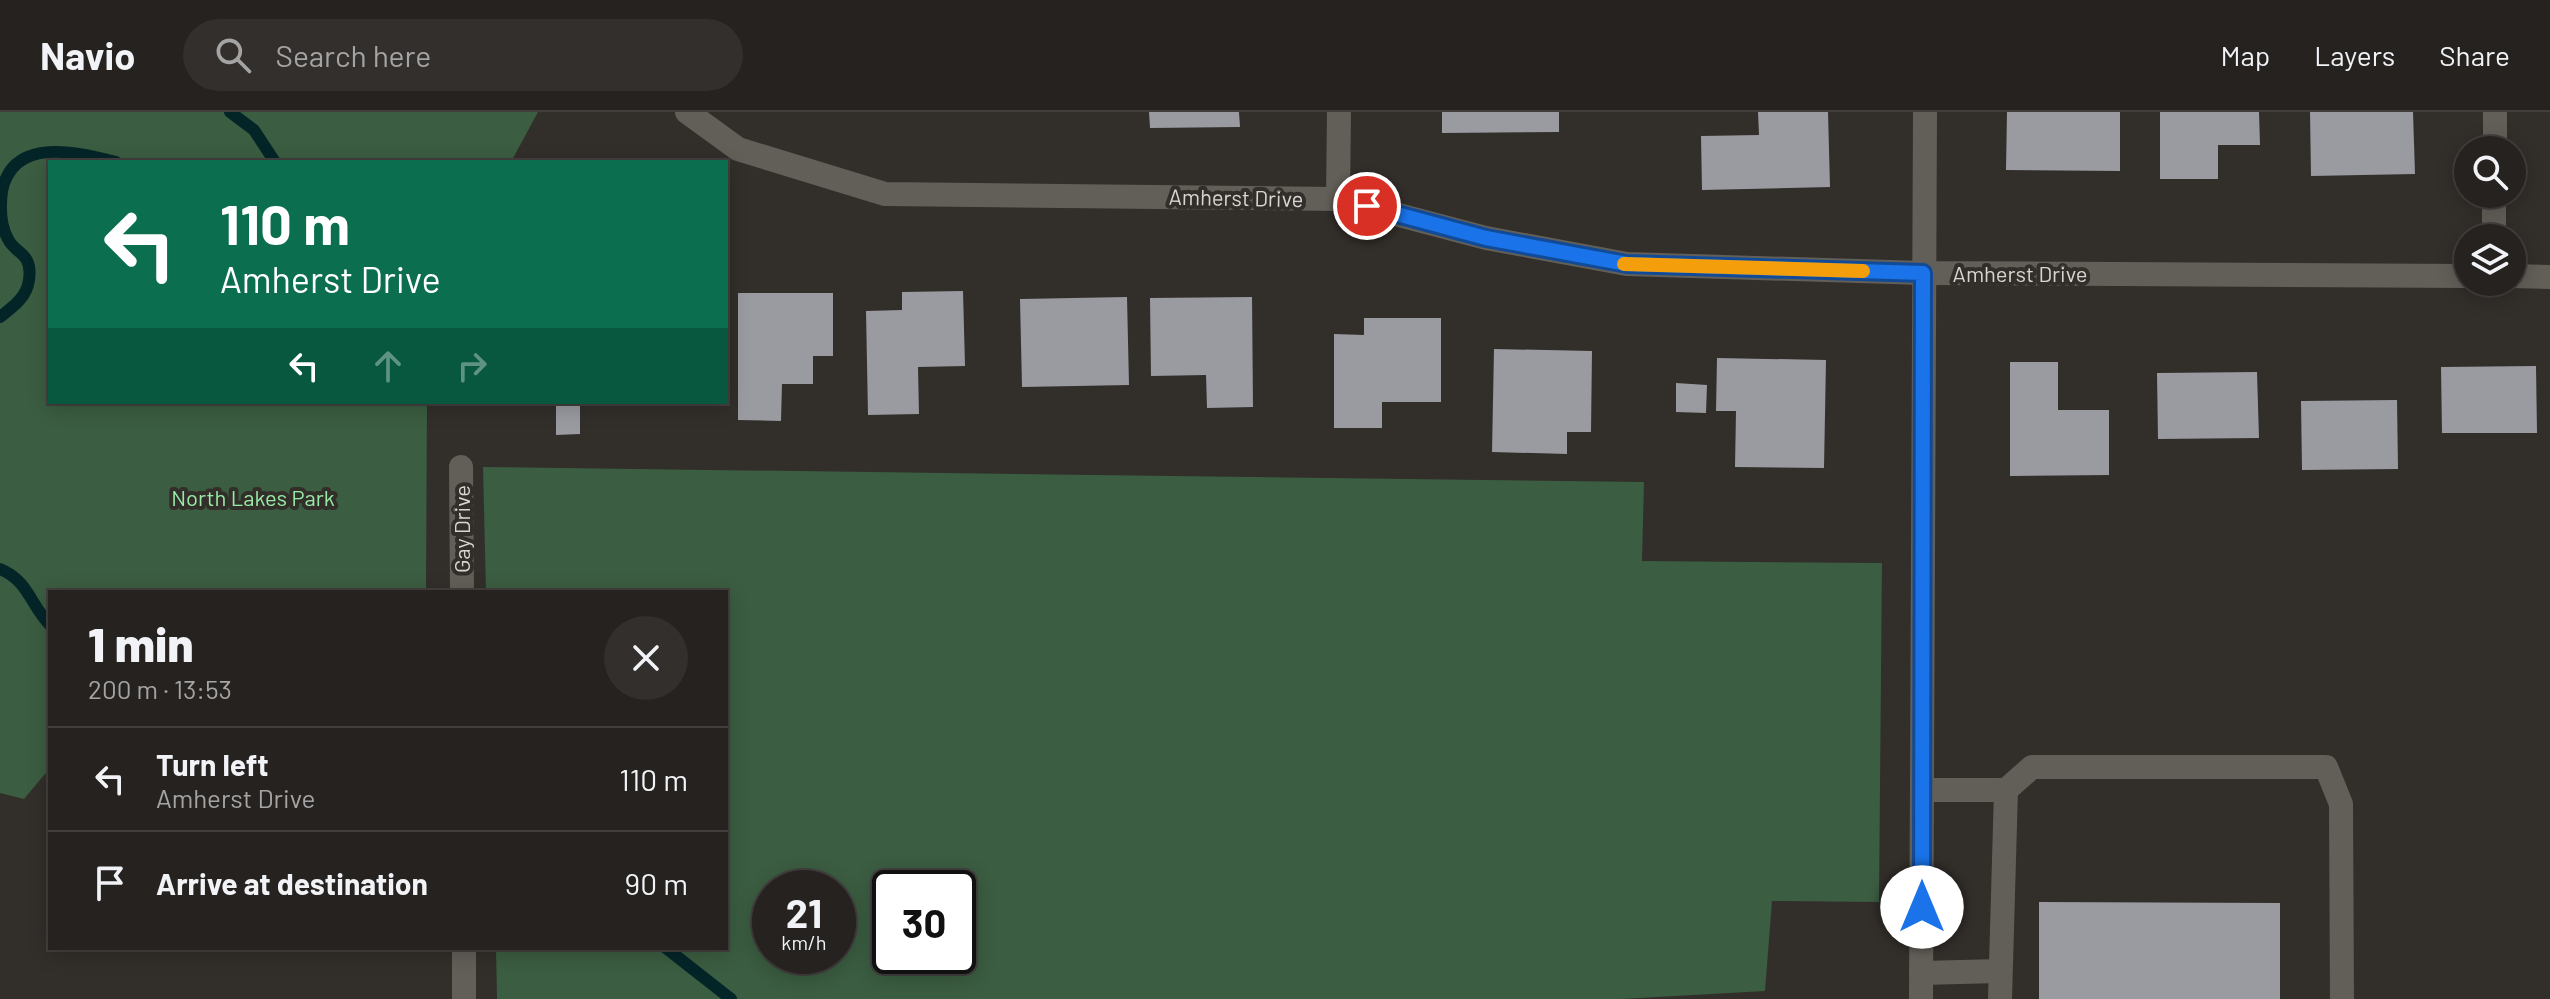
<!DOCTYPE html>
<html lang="en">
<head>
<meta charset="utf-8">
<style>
  :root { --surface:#262220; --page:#322f2d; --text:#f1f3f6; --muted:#a4a4a5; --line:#423f3e }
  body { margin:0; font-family:Barlow,sans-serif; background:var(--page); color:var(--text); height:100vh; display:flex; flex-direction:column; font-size:30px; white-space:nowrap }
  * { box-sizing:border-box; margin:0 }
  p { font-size:26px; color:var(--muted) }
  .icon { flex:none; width:44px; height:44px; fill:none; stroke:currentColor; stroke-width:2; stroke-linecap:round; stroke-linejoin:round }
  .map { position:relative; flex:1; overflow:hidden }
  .drawer { position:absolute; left:48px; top:478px; width:680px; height:360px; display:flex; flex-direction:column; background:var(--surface); border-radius:0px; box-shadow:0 4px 20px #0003,0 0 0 2px var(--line) }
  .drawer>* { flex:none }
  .banner { position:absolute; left:48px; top:48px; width:680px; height:244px; border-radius:0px; box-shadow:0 4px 20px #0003,0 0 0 2px var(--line); background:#0b6e4f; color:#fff; overflow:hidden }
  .buttons { position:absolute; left:2454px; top:24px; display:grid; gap:16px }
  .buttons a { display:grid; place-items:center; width:72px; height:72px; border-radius:50%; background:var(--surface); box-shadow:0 4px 20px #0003,0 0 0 2px var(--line); font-size:40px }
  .speed { position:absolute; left:752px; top:758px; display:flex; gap:16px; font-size:40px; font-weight:700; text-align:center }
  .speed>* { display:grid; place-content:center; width:104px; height:104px; border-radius:50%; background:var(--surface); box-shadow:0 4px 20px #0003,0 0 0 2px var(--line); line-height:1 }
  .speed small { font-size:20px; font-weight:400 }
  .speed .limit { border:4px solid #111; border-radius:12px; background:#fff; color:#111 }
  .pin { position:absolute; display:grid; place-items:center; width:68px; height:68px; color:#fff; margin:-34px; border:4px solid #fff; border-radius:50%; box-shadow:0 2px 8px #0007 }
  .me { position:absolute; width:88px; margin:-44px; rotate:0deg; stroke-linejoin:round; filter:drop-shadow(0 0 6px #0008) }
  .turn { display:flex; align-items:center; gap:28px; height:168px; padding:0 40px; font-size:36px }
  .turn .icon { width:104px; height:104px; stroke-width:2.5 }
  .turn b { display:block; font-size:56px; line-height:68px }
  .lanes { display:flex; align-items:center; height:76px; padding:0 40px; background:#0003; justify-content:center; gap:40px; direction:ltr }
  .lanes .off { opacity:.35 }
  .round { display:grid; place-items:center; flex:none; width:84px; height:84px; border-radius:42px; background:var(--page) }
  .headline { display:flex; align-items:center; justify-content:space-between; height:136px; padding:0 40px }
  h1 { font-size:48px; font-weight:800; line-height:60px }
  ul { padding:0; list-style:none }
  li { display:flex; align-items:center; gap:24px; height:104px; padding:0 40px; border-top:2px solid var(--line) }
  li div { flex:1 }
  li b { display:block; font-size:30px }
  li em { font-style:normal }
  header { display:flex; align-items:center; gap:48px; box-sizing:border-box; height:112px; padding:0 40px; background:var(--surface); border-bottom:2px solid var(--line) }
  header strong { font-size:38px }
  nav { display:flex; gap:44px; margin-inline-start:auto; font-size:28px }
  .search { width:560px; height:72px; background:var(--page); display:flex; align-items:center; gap:20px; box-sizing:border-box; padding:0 28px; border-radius:44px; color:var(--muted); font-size:30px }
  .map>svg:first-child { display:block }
  .green { fill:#3b5d41; fill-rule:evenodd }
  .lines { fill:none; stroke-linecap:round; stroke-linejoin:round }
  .stream { stroke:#042528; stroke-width:12 }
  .building { fill:#9a9aa1 }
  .minor { stroke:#625e58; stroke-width:24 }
  .route-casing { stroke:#114b97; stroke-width:20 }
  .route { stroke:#1a73e8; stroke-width:14 }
  .slow { stroke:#f59e0b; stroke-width:14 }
  .labels { text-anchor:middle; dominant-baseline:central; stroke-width:8; stroke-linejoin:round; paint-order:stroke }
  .street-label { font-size:22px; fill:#d7d5d2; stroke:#322e2a }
  .park-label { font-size:22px; fill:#98eaa6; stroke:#322e2a }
</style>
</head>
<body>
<header>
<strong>Navio</strong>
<div class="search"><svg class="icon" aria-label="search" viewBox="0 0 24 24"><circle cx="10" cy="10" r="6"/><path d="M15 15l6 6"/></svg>Search here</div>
<nav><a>Map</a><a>Layers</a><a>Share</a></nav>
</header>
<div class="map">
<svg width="2550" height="887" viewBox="0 0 2550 887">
  <rect width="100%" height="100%" fill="#322e2a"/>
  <g class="green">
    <polygon points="0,0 538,0 511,50 50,50 50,290 427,290 426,480 50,480 50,656 24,687 0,681"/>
    <path d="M483 355 1644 370 1642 449 1882 451 1879 790 1772 789 1765 879 1622 887H497L496 836H726V480H486ZM770 776H838V844H770ZM890 776H958V844H890Z"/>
  </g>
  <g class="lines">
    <g class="stream">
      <polyline points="230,0 254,18 275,50"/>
      <path d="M0 205C13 195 27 185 29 168 33 140 15 142 8 127 0 113 0 95 2 79 13 24 77 40 116 50"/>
      <path d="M0 457C28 468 31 494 50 513"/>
      <polyline points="666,836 731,887"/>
    </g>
  </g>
  <g class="building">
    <polygon points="1149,0 1239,0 1240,15 1150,16"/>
    <polygon points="1442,0 1559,0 1559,20 1442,21"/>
    <polygon points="1758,0 1828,0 1830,75 1702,78 1701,24 1759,23"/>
    <polygon points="2007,0 2120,0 2120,59 2006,58"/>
    <polygon points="2160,0 2259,0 2260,33 2218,33 2218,67 2160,67"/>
    <polygon points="2310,0 2413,0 2415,62 2311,64"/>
    <polygon points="963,179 965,254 918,255 919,302 868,303 866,199 902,198 902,180"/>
    <polygon points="738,181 833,181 833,244 813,244 813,272 782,272 781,309 738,308"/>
    <polygon points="1127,185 1129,273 1022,275 1020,187"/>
    <polygon points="1252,185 1253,295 1207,296 1206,263 1151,264 1150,186"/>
    <polygon points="1364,206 1441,206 1441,290 1382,290 1382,316 1334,316 1334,222 1364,223"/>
    <polygon points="1494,237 1592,239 1591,320 1567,320 1567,342 1492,340"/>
    <polygon points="1717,246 1826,248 1824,356 1735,355 1736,299 1716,299"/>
    <polygon points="2010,250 2058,250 2058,298 2109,298 2109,363 2010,364"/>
    <polygon points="2536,254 2537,321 2442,321 2441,255"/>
    <polygon points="2257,260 2259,326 2158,327 2157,261"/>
    <polygon points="1676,271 1707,273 1706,301 1676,300"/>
    <polygon points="2397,288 2398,357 2302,358 2301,289"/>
    <polygon points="556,290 580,290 580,322 556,323"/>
    <polygon points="2039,790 2280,791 2280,887 2039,887"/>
  </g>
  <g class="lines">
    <g class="minor">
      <polyline points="687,0 738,37 885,82 1338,87 1486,126 1627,152 1923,161 2468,164"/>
      <polyline points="2495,38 2495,0"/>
      <polyline points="1338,87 1339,0"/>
      <polyline points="2494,126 2494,82"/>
      <polyline points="2512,164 2550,165"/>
      <polyline points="461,355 462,480"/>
      <polyline points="1922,678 2006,678 2000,887"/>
      <polyline points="2006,678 2032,655 2326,655 2341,692 2342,887"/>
      <polyline points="1921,861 2000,859"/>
      <polyline points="464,887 464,836"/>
      <polyline points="1921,887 1925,0"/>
    </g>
  </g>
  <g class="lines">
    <g class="route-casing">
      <polyline id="route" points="1367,94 1486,126 1627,152 1923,161 1922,795"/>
    </g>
    <use href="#route" class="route"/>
    <polyline class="slow" points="1624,152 1863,159"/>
  </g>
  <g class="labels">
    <g class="street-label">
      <text transform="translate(1236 85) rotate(1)">Amherst Drive</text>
      <text x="2020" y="161">Amherst Drive</text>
      <text transform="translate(461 417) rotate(-90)">Gay Drive</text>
    </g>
    <g class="park-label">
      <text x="253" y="385">North Lakes Park</text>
    </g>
  </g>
</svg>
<div class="buttons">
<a><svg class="icon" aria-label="search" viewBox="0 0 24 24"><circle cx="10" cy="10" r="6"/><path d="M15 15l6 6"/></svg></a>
<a><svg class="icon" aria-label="layers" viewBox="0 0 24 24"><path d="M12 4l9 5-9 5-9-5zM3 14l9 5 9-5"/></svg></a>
</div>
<div class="speed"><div>21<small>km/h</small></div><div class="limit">30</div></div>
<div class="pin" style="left:1367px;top:94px;background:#d93025"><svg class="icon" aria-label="arrive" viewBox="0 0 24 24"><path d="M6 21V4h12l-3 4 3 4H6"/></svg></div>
<svg class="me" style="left:1922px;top:795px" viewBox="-20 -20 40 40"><circle r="19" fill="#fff"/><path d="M0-13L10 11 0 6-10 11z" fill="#1a73e8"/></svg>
<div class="banner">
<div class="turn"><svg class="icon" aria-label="left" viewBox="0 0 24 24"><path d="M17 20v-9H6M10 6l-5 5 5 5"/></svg><div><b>110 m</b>Amherst Drive</div></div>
<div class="lanes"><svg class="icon" aria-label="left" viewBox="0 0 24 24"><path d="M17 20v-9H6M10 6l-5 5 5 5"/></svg><svg class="icon off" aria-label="ahead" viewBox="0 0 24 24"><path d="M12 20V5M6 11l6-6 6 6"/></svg><svg class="icon off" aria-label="right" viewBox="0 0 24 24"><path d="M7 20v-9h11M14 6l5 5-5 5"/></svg></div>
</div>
<section class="drawer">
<div class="headline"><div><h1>1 min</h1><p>200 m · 13:53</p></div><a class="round"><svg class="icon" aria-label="close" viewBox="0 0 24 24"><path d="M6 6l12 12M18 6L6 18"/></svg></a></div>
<ul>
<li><svg class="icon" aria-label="left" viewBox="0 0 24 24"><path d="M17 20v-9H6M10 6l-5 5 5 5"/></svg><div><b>Turn left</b><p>Amherst Drive</p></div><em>110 m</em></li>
<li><svg class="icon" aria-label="arrive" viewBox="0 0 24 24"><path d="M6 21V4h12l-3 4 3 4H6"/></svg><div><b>Arrive at destination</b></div><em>90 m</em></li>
</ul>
</section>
</div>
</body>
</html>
